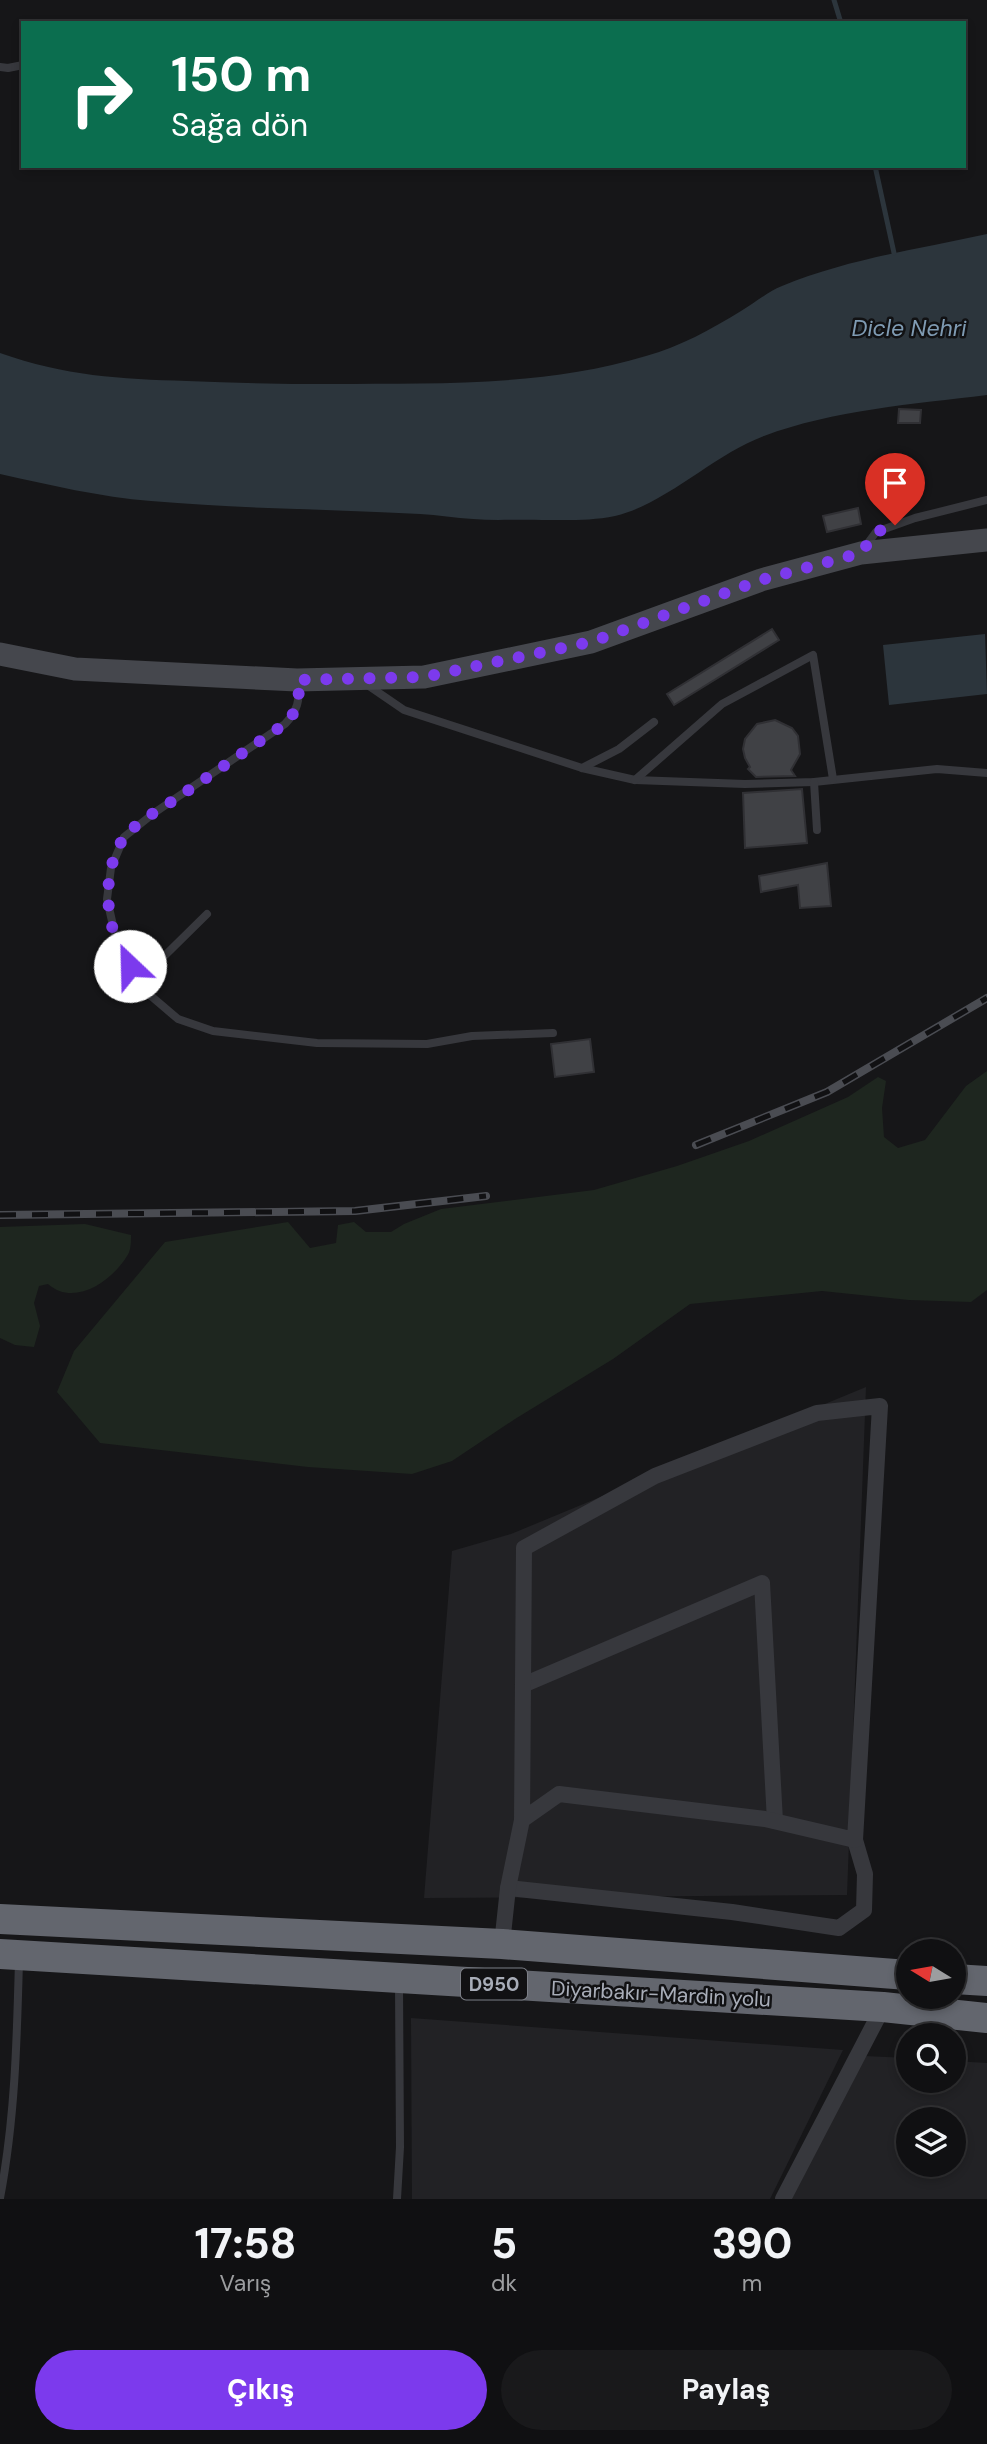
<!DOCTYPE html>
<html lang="tr">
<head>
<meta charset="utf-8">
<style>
  :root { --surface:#101012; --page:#19191b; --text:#f1f3f6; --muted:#9c9d9f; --line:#303032; --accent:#7c3aed }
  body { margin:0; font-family:"DM Sans",sans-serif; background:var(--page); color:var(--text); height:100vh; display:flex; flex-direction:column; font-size:26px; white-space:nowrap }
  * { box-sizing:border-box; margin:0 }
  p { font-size:23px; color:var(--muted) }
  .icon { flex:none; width:38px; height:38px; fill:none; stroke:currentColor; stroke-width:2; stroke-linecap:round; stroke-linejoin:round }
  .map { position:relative; height:2199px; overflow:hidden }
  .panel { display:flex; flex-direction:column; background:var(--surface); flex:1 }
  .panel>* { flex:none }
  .banner { position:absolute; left:21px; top:21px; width:945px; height:147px; border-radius:0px; box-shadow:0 4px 10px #0003,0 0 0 2px var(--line); background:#0b6e4f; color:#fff; overflow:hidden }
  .needle { width:46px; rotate:281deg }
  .tools { position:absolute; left:896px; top:1939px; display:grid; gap:14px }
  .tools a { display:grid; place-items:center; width:70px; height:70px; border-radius:50%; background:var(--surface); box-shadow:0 4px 10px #0003,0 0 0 2px var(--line); font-size:35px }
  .pin { position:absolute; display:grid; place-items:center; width:60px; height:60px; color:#fff; margin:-72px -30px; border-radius:50% 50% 50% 0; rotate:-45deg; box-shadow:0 0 7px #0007 }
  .pin .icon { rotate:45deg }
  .me { position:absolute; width:77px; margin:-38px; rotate:336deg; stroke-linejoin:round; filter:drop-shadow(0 0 5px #0008) }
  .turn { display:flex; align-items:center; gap:24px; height:147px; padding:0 35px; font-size:32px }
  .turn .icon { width:91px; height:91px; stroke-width:2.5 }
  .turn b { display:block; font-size:49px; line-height:60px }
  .eta { display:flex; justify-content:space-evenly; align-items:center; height:119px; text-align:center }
  .eta b { font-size:42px; font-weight:800; line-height:49px }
  .button { display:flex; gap:14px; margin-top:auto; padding:14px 35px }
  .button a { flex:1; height:80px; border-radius:42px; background:var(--accent); color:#fff; font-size:28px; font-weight:800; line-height:80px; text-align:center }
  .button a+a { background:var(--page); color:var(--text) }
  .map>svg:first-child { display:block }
  .built { fill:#222225; fill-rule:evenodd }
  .green { fill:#1e261f }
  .water { fill:#2c353c }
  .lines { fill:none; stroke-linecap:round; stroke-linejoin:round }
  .stream { stroke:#2c353c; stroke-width:5 }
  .building { fill:#404145; stroke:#303034; stroke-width:2 }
  .lane { stroke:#37383d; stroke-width:8 }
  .street { stroke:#37383d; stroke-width:16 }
  .secondary { stroke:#45474d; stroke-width:23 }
  .highway { stroke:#63666e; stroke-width:30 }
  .rail-casing { stroke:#4a4c52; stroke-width:8 }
  .rail { stroke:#111113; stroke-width:5; stroke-dasharray:16; stroke-linecap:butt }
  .route { stroke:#7c3aed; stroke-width:12; stroke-dasharray:0 21.6 }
  .labels { text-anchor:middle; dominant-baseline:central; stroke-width:5; stroke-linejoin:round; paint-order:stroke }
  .shield { fill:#111113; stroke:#7b7e86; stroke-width:2 }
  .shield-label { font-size:19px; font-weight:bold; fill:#a8adb8 }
  .street-label { font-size:21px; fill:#a8adb8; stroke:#111113 }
  .water-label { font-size:23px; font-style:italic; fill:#7f9bb3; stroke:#111113 }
</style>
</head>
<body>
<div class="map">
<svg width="987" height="2199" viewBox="0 0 987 2199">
  <rect width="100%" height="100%" fill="#161618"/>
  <g class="built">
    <polygon points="866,1387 847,1895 424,1898 452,1551 511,1534"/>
    <polygon points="411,2018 843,2050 770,2199 412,2199"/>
    <path d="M865 2056 908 2058V2081H954V2061L987 2063V2199H791ZM908 2119H954V2165H908Z"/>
  </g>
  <g class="green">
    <polygon points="987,1071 987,1290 971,1302 909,1300 822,1291 690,1304 613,1359 515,1419 452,1461 412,1474 308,1467 100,1443 57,1392 74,1351 165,1242 288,1222 310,1248 336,1243 338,1225 354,1222 366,1232 391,1232 404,1224 441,1209 594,1190 677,1166 749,1141 848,1097 878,1077 886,1081 882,1108 884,1137 898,1148 925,1140 966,1086"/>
    <path d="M85 1224 131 1235C131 1242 131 1251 127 1256 111 1282 74 1307 48 1284L39 1286 34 1303 40 1326 34 1347 15 1345 0 1338V1227Z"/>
  </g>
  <g class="water">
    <path d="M987 234V395C914 404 833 410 764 436 713 455 666 504 615 516 591 521 566 520 542 520 519 519 496 521 473 519 455 518 438 515 420 514 330 509 241 509 151 501 100 497 50 485 0 474V353C65 376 120 379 187 381 235 383 283 384 330 384 436 383 544 387 646 356 679 347 712 329 741 311 755 303 767 292 782 286 847 259 919 249 987 234Z"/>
    <polygon points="985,634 987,694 889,705 883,645"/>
  </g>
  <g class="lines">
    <g class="stream">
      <polyline points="834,0 841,23"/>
      <polyline points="875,166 894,253"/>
    </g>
  </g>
  <g class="building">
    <polygon points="899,409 921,410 920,423 898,423"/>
    <polygon points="858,508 861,524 827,532 823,516"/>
    <polygon points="772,629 779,640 674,705 667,694"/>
    <polygon points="775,720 792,728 798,736 800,754 791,770 795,776 756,777 748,769 750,767 745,758 743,749 745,739 757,724"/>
    <polygon points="802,789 807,843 745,848 743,793"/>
    <polygon points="827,863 831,906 800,908 798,885 761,892 759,876"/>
    <polygon points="590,1039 594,1072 555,1077 551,1044"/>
  </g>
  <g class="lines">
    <g class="lane">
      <polyline points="0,67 8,68 23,65"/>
      <polyline points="865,547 876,532 915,518 987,500"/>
      <path d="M297 683C301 700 297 711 285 724L154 813 124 837 111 868 107 899 119 952 151 996 178 1019 213 1031 317 1043 427 1044 472 1036 553 1033"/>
      <polyline points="366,684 404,710 582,768 635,780 745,784 814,782 937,769 987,773"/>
      <polyline points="582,768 619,749 654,722"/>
      <polyline points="635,780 722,704 813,655 833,779"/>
      <polyline points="814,782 817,830"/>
      <polyline points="140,980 207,914"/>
      <path d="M0 2198C15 2119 17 2039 19 1960"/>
      <polyline points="397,2199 400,2147 399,1985"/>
    </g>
    <g class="street">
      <polyline points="523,1685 762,1583 775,1821"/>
      <polyline points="508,1888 732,1912 839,1928 864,1910 865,1874 855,1840"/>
      <polyline points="502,1944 508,1888 522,1820 524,1548 655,1476 817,1413 880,1406 855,1840 765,1819 559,1794 522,1820"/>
      <polyline points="783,2199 883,2007"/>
    </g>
    <polyline class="secondary" points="0,654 75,669 297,680 424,677 591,642 761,580 861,553 987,540"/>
    <g class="highway">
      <polyline points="0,1919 502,1944 908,1975"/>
      <polyline points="0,1954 883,2007 987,2018"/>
      <polyline points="954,1979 987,1981"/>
    </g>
    <g class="rail-casing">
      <g id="rail">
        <polyline points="696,1145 827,1092 987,998"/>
        <polyline points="0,1215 355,1211 486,1196"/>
      </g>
    </g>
    <use href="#rail" class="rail"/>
  </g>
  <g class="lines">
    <path class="route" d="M130 966C105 932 100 875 123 839 132 825 160 809 174 800 211 775 248 749 285 724 298 710 301 699 297 680L424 677 591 642 761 580 861 553 876 532 895 525"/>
  </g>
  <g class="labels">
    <rect class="shield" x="461" y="1968.5" width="66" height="31" rx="5"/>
    <g class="shield-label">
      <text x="494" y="1984">D950</text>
    </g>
    <g class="street-label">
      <text transform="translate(661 1994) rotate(3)">Diyarbakır-Mardin yolu</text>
    </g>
    <g class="water-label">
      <text x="909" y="328">Dicle Nehri</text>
    </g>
  </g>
</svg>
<div class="tools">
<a><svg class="needle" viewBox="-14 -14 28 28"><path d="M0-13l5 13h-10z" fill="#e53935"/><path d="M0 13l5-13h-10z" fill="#9c9d9f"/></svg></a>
<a><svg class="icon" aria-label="search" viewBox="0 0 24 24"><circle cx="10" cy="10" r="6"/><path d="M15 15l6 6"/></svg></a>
<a><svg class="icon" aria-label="layers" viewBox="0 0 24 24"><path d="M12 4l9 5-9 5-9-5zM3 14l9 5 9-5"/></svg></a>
</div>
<div class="pin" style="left:895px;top:525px;background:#d93025"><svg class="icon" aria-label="arrive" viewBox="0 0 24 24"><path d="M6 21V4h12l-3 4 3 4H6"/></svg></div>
<svg class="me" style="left:130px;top:966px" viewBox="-20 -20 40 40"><circle r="19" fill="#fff"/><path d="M0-13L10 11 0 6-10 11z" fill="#7c3aed"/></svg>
<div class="banner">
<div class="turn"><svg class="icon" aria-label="right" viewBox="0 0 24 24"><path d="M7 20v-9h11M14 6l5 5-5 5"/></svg><div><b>150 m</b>Sağa dön</div></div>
</div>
</div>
<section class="panel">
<div class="eta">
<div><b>17:58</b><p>Varış</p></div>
<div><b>5</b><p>dk</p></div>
<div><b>390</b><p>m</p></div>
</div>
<div class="button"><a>Çıkış</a><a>Paylaş</a></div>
</section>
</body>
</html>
